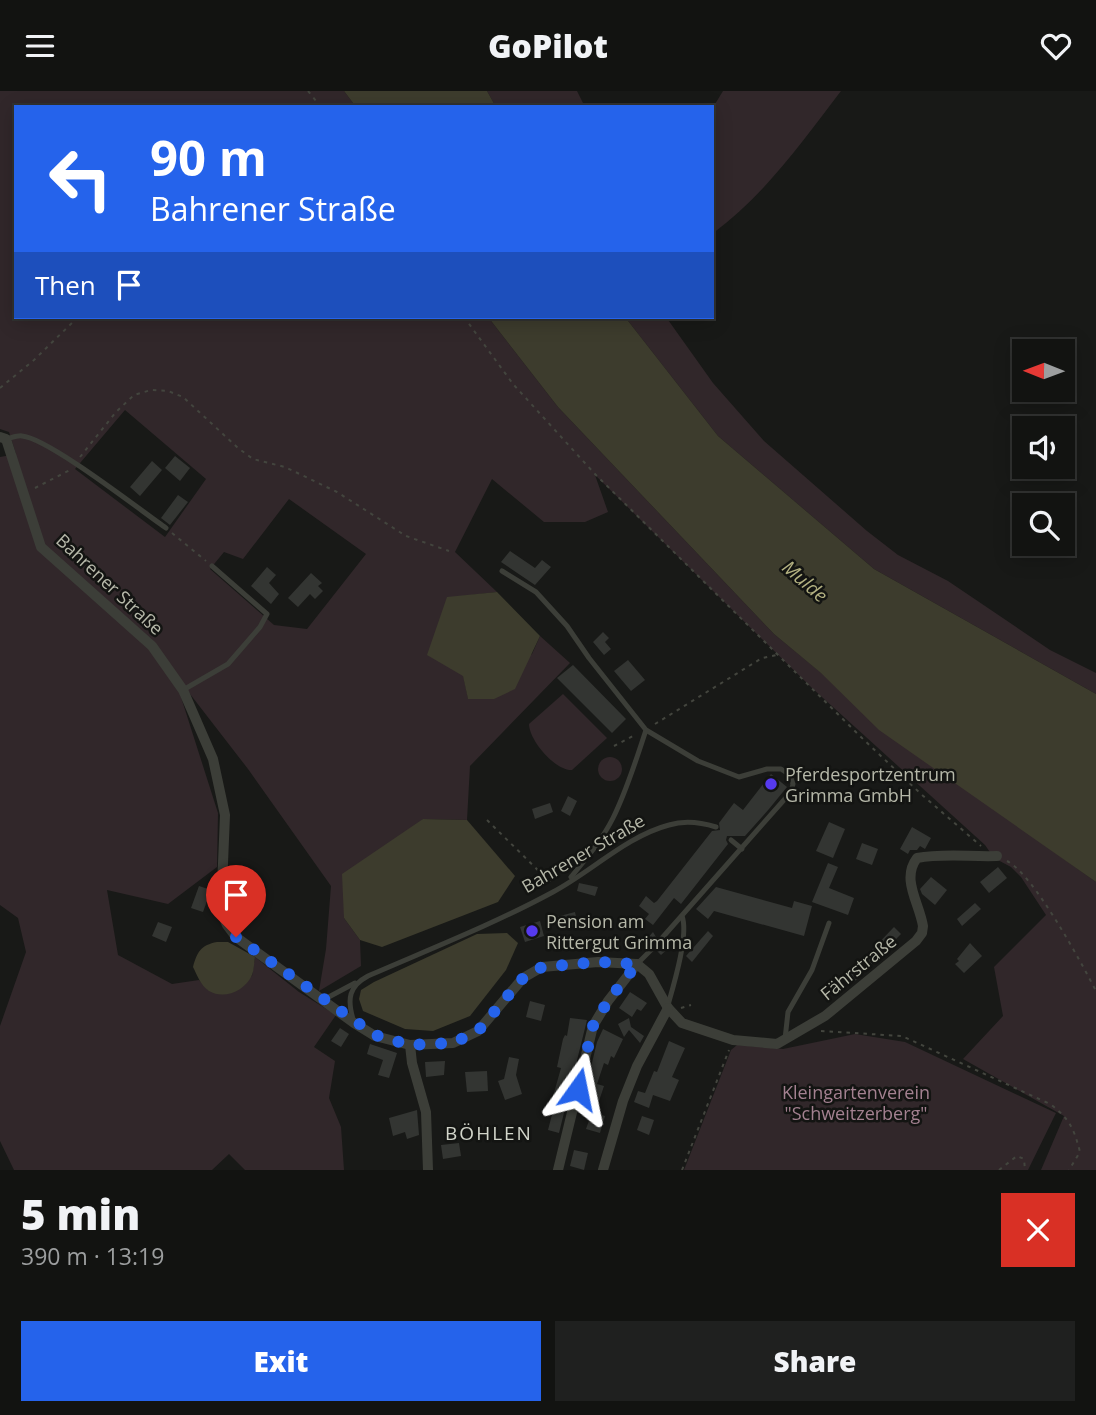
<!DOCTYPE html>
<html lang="en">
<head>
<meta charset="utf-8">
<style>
  :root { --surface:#121311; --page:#1f201f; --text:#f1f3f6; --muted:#9c9e9f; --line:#313231; --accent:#2563eb }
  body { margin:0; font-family:"Open Sans",sans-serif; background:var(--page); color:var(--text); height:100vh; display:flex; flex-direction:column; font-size:26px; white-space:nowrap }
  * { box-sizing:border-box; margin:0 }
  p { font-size:23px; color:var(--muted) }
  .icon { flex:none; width:38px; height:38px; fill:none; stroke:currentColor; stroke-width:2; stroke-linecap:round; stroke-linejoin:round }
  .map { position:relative; height:1079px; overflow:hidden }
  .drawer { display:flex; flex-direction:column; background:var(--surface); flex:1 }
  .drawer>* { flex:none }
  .banner { position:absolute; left:14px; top:14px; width:700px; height:214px; border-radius:0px; box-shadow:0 4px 18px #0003,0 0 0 2px var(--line); background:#2563eb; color:#fff; overflow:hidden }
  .needle { width:46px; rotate:271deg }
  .tools { position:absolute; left:1012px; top:248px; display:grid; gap:14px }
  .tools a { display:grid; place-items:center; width:63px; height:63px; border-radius:0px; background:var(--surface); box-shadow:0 4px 18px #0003,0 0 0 2px var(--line); font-size:35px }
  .pin { position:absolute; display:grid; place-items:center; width:60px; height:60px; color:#fff; margin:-72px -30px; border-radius:50% 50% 50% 0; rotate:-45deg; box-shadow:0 0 7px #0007 }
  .pin .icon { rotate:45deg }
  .me { position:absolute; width:77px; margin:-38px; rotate:12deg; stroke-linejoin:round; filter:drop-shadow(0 0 5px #0008) }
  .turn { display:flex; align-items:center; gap:24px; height:147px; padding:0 21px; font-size:32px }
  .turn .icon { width:91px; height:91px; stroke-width:2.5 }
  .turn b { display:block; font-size:49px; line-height:60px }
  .then { display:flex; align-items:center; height:66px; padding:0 21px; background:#0003; gap:14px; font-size:26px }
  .round { display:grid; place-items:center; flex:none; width:74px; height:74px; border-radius:0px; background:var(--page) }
  .summary { display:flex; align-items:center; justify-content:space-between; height:119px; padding:0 21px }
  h1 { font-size:42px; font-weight:800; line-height:52px }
  .button { display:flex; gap:14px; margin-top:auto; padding:14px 21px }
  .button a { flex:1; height:80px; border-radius:0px; background:var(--accent); color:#fff; font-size:28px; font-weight:800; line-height:80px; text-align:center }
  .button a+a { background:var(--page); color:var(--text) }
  header { display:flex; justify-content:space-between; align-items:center; height:91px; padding:0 21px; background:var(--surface); font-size:32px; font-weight:800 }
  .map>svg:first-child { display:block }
  .green { fill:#31272a; fill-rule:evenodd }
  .water { fill:#3d3c2d }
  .building { fill:#333532 }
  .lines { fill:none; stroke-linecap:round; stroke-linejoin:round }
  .path { stroke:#43453e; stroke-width:2; stroke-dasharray:3.5 5; stroke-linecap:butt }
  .service { stroke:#3c3e38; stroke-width:5 }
  .minor { stroke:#3c3e38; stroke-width:10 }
  .route { stroke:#2563eb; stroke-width:12; stroke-dasharray:0 21.6 }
  .poi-dot { fill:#563aee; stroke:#131412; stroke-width:2.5 }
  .labels { text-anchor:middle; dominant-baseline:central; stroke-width:5; stroke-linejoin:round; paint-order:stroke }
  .street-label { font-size:18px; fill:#b6b8a9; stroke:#131412 }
  .poi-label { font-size:18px; fill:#b6b8a9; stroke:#131412; text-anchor:start }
  .park-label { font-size:18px; fill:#a38190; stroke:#131412 }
  .water-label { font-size:19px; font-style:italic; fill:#b3b181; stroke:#131412 }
  .neighbourhood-label { font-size:19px; letter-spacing:2px; fill:#d2d5ca; stroke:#131412 }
</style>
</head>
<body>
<header><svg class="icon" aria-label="menu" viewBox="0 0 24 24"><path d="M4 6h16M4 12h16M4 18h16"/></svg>GoPilot<svg class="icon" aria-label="heart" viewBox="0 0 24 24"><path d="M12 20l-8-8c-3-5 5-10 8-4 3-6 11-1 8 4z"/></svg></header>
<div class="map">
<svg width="1096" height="1079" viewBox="0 0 1096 1079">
  <rect width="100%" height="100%" fill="#181917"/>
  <g class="green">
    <path d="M0 0H344L356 16H16V226H488L558 316 774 543 937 677 1096 791V1079H1041L1064 1025 963 968 1003 925 994 876 1046 824 1021 786 1011 776 994 767 985 754 812 597 595 384 608 421 585 431H544L492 388 455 461 497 501 447 507 468 607 532 563 540 545 570 572 470 675 467 729 423 728 344 827 360 849 361 875 319 900 326 858 331 795 248 678 173 581 218 722 217 776 168 813 107 799 118 864 172 893 199 889 208 899 252 885 255 866 299 901 336 924 314 956 335 970 329 1007 341 1036 344 1079H245L229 1063 212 1079H14L0 1050V935L26 861 18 827 0 814V366L16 363 9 341 0 338ZM125 319 206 388 165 446 75 378ZM289 408 366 463 307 538 274 534 210 478 224 461 243 468Z"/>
    <polygon points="487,0 577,0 585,16 496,16"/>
    <path d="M723 0H841C801 52 765 104 712 143V18Z"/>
    <polygon points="625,226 666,226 713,292 764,350 867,440 898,464 948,490 1050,559 1096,582 1096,603 874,478 718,345"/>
    <path d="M563 603 607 647 572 679C555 680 529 649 529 633Z"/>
    <circle cx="610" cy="678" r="12"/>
    <polygon points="855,943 905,951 1056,1022 1028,1079 684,1079 731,959 737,954 783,958"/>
  </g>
  <g class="water">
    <polygon points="344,0 487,0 496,16 356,16"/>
    <polygon points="488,226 625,226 718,345 874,478 1096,603 1096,791 879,639 821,582 774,543 558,316"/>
    <polygon points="497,501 540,545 515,598 494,608 468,608 463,585 427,564 447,506"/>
    <polygon points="423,728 467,729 515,785 498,811 382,856 360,849 344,827 342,783"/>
    <polygon points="507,842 518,852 506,879 470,925 433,940 405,938 363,920 359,908 361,899 374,891 477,843"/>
    <path d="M217 851H228L255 866C254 872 254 879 252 884 245 900 224 909 209 900 201 895 197 884 193 876 197 861 201 854 217 851Z"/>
  </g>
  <g class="building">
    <polygon points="175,365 190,377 180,390 165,377"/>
    <polygon points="152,370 162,379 140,405 130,396"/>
    <polygon points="178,404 188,411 170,434 161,427"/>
    <polygon points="510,460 535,477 542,469 551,476 535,494 501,471"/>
    <polygon points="267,476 276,484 269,492 279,503 271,513 251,495"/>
    <polygon points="311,482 322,492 318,495 323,500 315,508 310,503 298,516 288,507"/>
    <polygon points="603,541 609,547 605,551 611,558 604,564 593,551"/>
    <polygon points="628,569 645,589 631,600 614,580"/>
    <polygon points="573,574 626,628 612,642 557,587"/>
    <polygon points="771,683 787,696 769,718 745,745 727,745 726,749 728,753 681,813 674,807 653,834 645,828 649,823 639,815 646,805 654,812 657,810 712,740 720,739 719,732 734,712 743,719"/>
    <polygon points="568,705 577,710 570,725 561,720"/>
    <polygon points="550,712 553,721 535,728 532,718"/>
    <polygon points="829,731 845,738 833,767 816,760"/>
    <polygon points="912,736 931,747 925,758 920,755 917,759 910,759 908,763 900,758"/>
    <polygon points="862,752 878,758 872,774 856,768"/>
    <polygon points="828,772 838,776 829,797 854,807 848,824 812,811"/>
    <polygon points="998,776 1007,787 989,802 980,791"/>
    <polygon points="931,786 947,799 935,814 922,803 920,798"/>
    <polygon points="579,792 598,796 595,805 577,800"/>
    <polygon points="199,795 211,799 203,821 191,817"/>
    <polygon points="716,796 792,817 794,810 812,815 804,845 714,820 708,828 696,818"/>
    <polygon points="975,812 981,818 962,835 957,828"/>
    <polygon points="575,821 578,835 560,839 556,826"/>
    <polygon points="540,830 544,845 525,851 520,836"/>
    <polygon points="158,831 172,836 166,851 152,845"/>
    <polygon points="894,836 901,843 853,892 847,885"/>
    <polygon points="708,840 713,845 692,871 686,865"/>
    <polygon points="653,841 659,851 665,851 670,856 661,864 657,860 658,853 655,851 650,853 646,849"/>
    <polygon points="970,852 982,865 964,882 955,873 959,870 957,868"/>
    <polygon points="630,901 647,912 641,920 637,918 632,926 619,917"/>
    <polygon points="530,910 545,914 541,930 526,926"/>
    <polygon points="570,927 587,929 559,1042 548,1039 554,1016 550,1016 561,977 557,976 563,948 565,944 567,945"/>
    <polygon points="629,927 631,936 644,945 640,952 629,939 624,946 618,933"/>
    <polygon points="340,937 349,943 341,956 331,950"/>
    <polygon points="603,938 623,948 614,967 611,965 608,974 604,972 597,993 604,995 595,1022 605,1025 600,1042 586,1038 592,1021 581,1017 597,951"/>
    <polygon points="669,950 685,957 672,986 679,989 670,1010 653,1004 649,1017 634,1011 638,1000 645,1002 654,980 657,981"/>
    <polygon points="370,953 397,962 389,987 378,984 383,969 367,963"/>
    <polygon points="509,966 519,968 516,984 522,1003 505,1009 498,990 504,988"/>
    <polygon points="445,970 444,984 426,986 425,971"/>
    <polygon points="487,980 488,1000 467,1001 465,981"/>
    <polygon points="417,1019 419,1044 407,1048 405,1041 393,1045 389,1027"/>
    <polygon points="642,1025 654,1029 649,1044 637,1039"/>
    <polygon points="459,1052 461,1065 443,1068 441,1054"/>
    <polygon points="574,1059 588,1062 584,1079 570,1075"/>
  </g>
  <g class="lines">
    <g class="path">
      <polyline points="308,0 321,16"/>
      <polyline points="464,226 513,293 594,382 863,648 921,703 981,755"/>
      <polyline points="0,297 34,269 78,226"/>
      <polyline points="80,366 116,321 134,304 151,299 168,300 183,306 238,357 253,368 285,376 337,401 406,445 449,460"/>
      <polyline points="35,397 70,379"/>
      <polyline points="172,442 206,470"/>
      <polyline points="655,633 762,567 777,564"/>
      <polyline points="614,655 635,644"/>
      <polyline points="487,729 552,793"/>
      <path d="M1007 770C1034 784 1081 871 1096 900"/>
      <polyline points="681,917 691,914"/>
      <path d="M821 940 902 945 1050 1013C1070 1028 1074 1038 1080 1061L1069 1079"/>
      <polyline points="682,1079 729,959"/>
      <polyline points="999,1079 1017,1065 1024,1068 1025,1079"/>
    </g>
    <g class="service">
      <path d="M6 348C11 347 18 344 22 345 48 347 140 419 166 437"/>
      <polyline points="502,480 536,501 567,535 589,567 646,639 698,670 739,686 767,678 781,678 790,684 793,693 791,701 662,847"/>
      <polyline points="183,599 228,573 260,536 267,523 212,475"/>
      <polyline points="731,749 742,758"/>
      <path d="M571 786C586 768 602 749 613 727 627 699 636 669 646 639"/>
      <polyline points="637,873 654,856"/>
      <polyline points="323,909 355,892"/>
      <path d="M668 914C674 893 689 843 682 825"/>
      <path d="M353 928C347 908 349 895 368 885 430 858 494 833 553 801 591 781 627 745 669 734 685 729 700 731 716 736"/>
      <polyline points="785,948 788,921 812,879 829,832"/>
    </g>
    <g class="minor">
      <path d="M0 346 6 348 41 456 152 555 183 599 213 668 225 724 221 820 227 834 236 846 354 932 375 945 410 954 453 952 478 940 523 887 542 876 598 871 637 873 649 883 668 917 682 932 733 949 777 953 825 925 916 850 922 842 923 835C919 811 901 788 917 767 944 762 970 766 997 765"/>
      <polyline points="410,954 412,972 426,1021 428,1079"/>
      <polyline points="558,1079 593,935 608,910 637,873"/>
      <polyline points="603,1079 623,1010 637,975 668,917"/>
    </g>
  </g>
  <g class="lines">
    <polyline class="route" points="236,846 375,944 410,954 453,952 478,940 523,887 542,876 598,871 637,873 608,910 593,935 578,998"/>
  </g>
  <g class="poi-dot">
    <circle cx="771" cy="693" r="7"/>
    <circle cx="532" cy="840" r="7"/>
  </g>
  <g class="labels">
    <g class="street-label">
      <text transform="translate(110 493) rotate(43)">Bahrener Straße</text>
      <text transform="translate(583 762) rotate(-30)">Bahrener Straße</text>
      <text transform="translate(858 876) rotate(-39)">Fährstraße</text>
    </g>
    <g class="poi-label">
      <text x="785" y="683">Pferdesportzentrum<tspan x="785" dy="21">Grimma GmbH</tspan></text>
      <text x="546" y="830">Pension am<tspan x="546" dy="21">Rittergut Grimma</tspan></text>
    </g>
    <g class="park-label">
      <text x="856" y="1001">Kleingartenverein<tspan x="856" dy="21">"Schweitzerberg"</tspan></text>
    </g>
    <g class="water-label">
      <text transform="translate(805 490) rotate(41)">Mulde</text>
    </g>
    <g class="neighbourhood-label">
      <text x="489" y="1042">BÖHLEN</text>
    </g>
  </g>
</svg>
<div class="tools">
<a><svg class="needle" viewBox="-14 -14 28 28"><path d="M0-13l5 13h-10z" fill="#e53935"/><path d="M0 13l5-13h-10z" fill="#9c9e9f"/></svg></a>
<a><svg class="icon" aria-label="sound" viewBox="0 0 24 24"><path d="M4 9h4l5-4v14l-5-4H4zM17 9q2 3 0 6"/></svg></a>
<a><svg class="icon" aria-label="search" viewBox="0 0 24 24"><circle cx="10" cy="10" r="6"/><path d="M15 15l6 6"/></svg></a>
</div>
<div class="pin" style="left:236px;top:846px;background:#d93025"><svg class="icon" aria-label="arrive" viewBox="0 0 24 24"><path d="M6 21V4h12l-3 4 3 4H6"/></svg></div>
<svg class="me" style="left:578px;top:998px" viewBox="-20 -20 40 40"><path d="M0-17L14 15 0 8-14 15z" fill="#2563eb" stroke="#fff" stroke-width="4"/></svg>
<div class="banner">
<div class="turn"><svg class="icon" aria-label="left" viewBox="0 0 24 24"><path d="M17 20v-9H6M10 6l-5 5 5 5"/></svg><div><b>90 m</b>Bahrener Straße</div></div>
<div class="then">Then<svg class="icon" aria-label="arrive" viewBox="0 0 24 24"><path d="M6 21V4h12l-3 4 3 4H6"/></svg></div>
</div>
</div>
<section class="drawer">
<div class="summary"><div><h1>5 min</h1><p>390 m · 13:19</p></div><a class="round" style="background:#d93025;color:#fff"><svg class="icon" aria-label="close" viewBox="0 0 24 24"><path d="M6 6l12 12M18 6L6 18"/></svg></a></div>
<div class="button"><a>Exit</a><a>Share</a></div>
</section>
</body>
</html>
